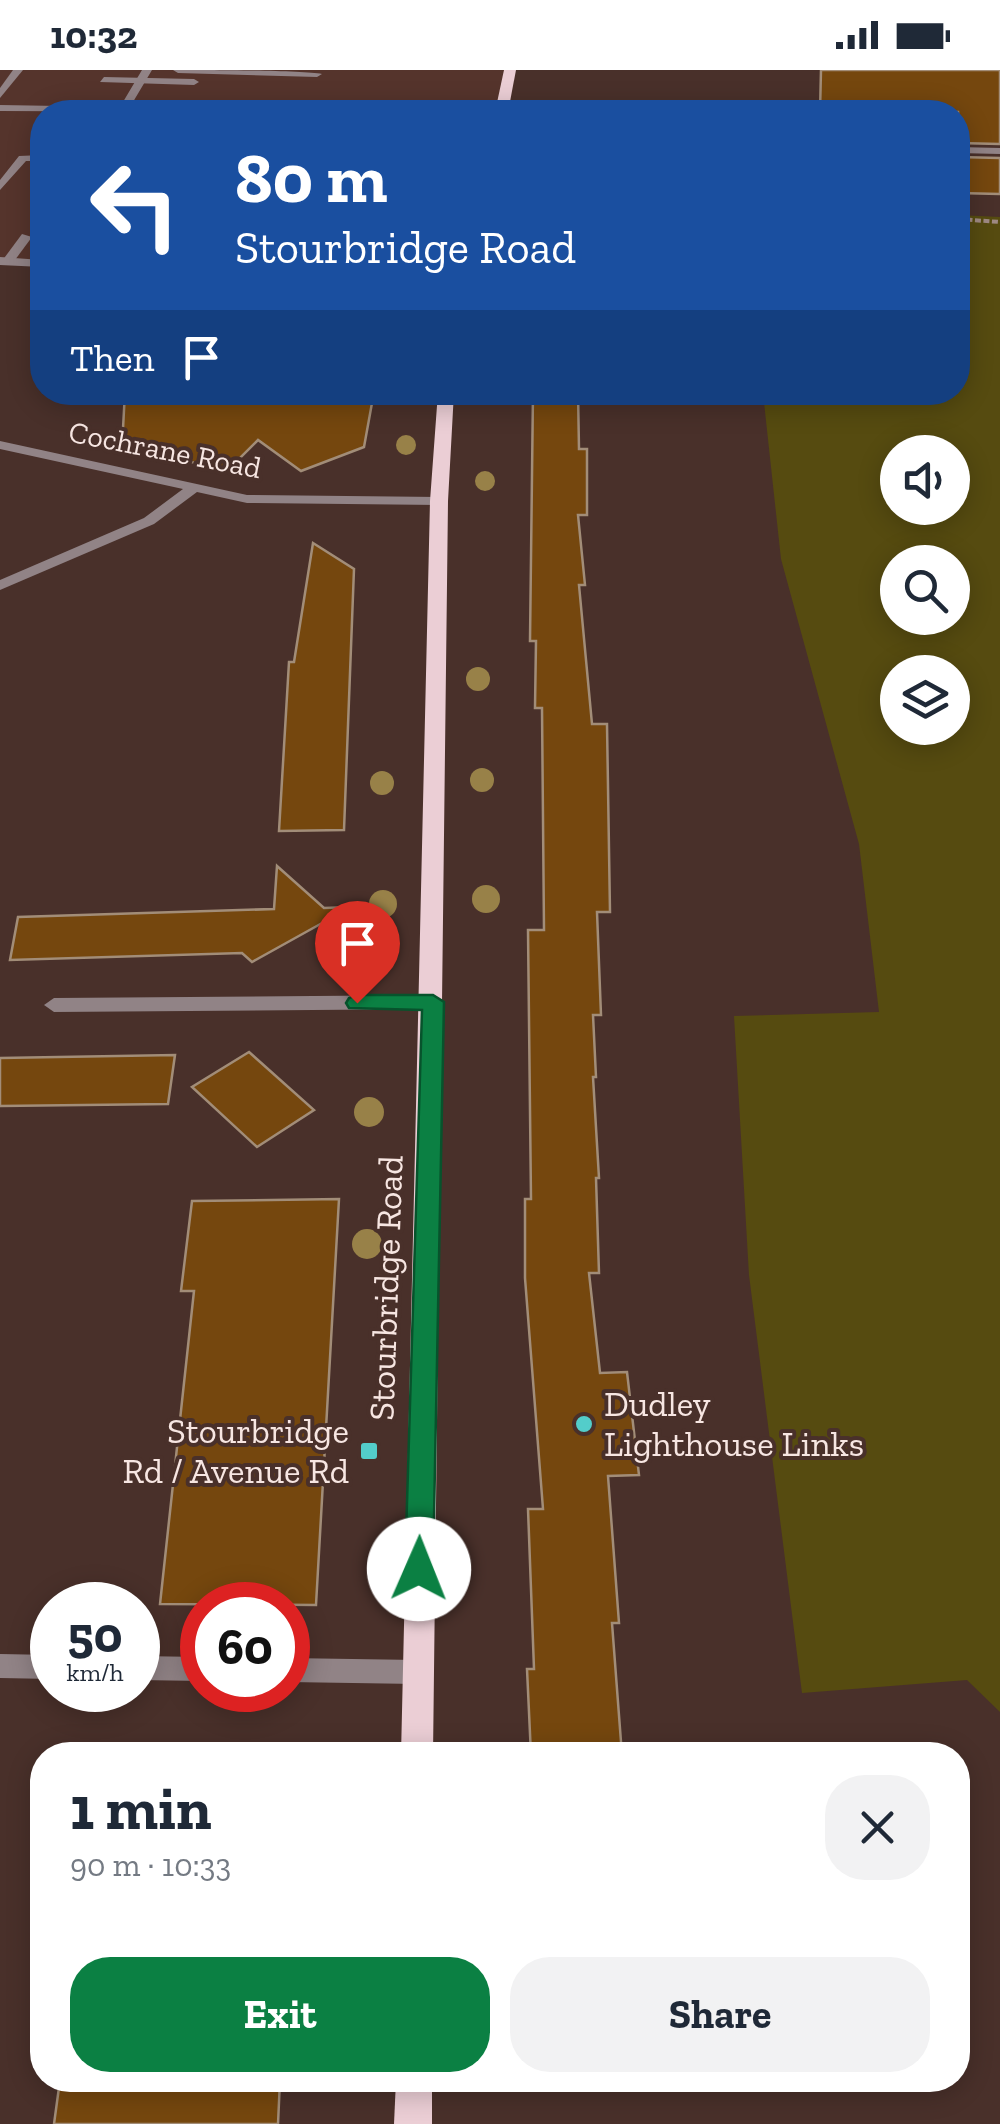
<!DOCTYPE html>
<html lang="en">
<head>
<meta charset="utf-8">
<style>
  :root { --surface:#fff; --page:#f2f2f3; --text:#1f2937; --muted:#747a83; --accent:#0b8043 }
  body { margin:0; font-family:"Zilla Slab",serif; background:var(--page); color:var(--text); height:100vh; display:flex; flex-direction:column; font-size:38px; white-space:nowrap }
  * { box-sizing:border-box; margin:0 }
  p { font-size:32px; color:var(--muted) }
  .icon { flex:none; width:55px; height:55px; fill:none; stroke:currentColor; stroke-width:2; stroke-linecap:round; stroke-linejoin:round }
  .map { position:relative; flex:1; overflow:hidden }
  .panel { position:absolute; left:30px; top:1672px; width:940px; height:350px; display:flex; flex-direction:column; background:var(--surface); border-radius:40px; box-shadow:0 5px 25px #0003 }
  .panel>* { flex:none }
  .guide { position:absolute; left:30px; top:30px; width:940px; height:305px; border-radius:40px; box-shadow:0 5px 25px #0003; background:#1a4fa0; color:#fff; overflow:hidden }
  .controls { position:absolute; left:880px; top:365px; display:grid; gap:20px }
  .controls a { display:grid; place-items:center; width:90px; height:90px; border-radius:50%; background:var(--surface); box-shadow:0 5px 25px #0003; font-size:50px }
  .speed { position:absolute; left:30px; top:1512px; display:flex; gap:20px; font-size:50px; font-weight:700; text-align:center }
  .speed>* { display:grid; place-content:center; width:130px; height:130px; border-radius:50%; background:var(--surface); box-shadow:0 5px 25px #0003; line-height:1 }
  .speed small { font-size:25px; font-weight:400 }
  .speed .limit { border:15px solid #d22; background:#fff; color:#111 }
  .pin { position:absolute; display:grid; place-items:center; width:85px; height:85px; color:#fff; margin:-102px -42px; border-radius:50% 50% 50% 0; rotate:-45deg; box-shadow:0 0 10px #0007 }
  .pin .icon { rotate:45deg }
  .me { position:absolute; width:110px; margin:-55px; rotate:1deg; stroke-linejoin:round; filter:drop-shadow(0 0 8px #0008) }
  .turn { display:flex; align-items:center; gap:35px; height:210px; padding:0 40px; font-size:45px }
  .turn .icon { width:130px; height:130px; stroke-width:2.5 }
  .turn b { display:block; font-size:70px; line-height:85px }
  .then { display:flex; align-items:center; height:95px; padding:0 40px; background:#0003; gap:20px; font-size:38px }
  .round { display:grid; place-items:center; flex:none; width:105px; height:105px; border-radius:40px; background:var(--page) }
  .head { display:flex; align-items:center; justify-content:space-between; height:170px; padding:0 40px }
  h1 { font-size:60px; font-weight:700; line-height:75px }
  .primary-button { display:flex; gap:20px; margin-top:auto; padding:20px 40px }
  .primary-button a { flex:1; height:115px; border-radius:40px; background:var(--accent); color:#fff; font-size:40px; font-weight:700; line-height:115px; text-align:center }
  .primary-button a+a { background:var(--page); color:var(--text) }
  .status { display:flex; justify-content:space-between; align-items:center; height:70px; padding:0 50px; background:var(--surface); direction:ltr }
  .status svg { height:28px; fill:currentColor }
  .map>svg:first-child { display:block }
  .built { fill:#55342c }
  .green { fill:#564b10; fill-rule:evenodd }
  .building { fill:#75470e; stroke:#a28d78; stroke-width:2.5 }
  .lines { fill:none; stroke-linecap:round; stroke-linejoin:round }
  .path { stroke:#9e8983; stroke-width:4; stroke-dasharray:6 2.5; stroke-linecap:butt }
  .service { fill:#918386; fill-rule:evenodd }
  .minor { fill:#918386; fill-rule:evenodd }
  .primary { fill:#ebced5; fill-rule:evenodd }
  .tree { fill:#988148 }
  .route { fill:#0b8043; stroke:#07532c; stroke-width:2.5 }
  .poi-dot { fill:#53cdca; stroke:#49302a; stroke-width:4 }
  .labels { text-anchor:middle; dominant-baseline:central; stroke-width:8; stroke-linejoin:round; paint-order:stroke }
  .far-street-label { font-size:30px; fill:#f7e6e2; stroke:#49302a }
  .street-label { font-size:35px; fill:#f7e6e2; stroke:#49302a }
  .poi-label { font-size:35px; fill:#f7e6e2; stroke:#49302a; text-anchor:start }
</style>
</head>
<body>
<div class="status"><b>10:32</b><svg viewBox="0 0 49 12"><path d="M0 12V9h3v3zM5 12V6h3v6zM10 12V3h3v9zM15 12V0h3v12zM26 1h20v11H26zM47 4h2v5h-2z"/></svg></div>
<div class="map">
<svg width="1000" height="2054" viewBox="0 0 1000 2054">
  <rect width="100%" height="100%" fill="#49302a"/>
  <polygon class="built" points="0,0 512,0 502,42 42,42 42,194 0,191"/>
  <path class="green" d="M958 145 1000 147V1642L967 1610 802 1623 749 1205 734 946 879 942 859 774 781 489 763 323 958 322ZM898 382H952V438H898ZM898 492H952V548H898ZM898 602H952V658H898Z"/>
  <g class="building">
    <polygon points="821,0 1000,0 1000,74 958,73 958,42 820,42"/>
    <polygon points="958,87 1000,88 1000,124 958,123"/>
    <polygon points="125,322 374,322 364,377 301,401 258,370 228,400 122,377"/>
    <polygon points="533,322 578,322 579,379 587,379 587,445 578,445 585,515 579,515 592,654 607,654 610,842 597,842 601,945 593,945 596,1007 593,1007 599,1108 596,1108 599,1203 589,1203 600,1303 627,1302 639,1405 608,1406 619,1553 612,1553 622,1685 531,1685 527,1599 534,1599 528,1439 543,1439 525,1208 525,1129 531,1129 528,860 544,860 542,638 535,638 536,571 530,571"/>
    <polygon points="313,473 354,499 344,760 279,761 289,592 294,592"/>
    <polygon points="277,796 324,838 351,837 252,892 242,883 10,890 18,847 274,839"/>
    <polygon points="249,982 314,1040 257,1077 192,1017"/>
    <polygon points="175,985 168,1034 0,1036 0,988"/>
    <polygon points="339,1129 316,1535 160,1534 194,1221 181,1221 192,1131"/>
    <polygon points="60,2010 280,2010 278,2054 54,2054"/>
  </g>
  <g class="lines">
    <polyline class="path" points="958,149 1000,152"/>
    <g class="service">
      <polygon points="13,0 23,0 0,28 0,18"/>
      <path d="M173 0C203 0 301 0 322 4L317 7 178 3Z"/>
      <polygon points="104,7 194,9 199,12 194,15 100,12"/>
      <polygon points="42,85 42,91 26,91 0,120 0,110 19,86"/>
      <polygon points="22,164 32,167 12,194 4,194 2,191"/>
    </g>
    <g class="minor">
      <polygon points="142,0 152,0 130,37 232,39 237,42 0,41 0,35 120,37"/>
      <polygon points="958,77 1000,78 1000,84 958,83"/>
      <polygon points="0,187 42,190 42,197 0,195"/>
      <polygon points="0,371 247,425 439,427 446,431 439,435 247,433 197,422 154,454 0,520 0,510 144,448 183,419 0,379"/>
      <polygon points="433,925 443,932 433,939 54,942 44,935 54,928"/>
      <polygon points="0,1584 52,1585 52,1609 0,1608"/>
      <polygon points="138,1586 202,1587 202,1611 138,1610"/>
      <polygon points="288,1588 417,1590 426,1593 430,1602 426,1611 417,1614 288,1612"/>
    </g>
    <g class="primary">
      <polygon points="504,0 516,0 508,42 495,42"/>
      <polygon points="438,322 454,322 448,431 433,1685 401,1685 430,431"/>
      <polygon points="396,2010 432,2010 432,2054 394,2054"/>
    </g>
  </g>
  <g class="tree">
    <circle cx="406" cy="375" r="10"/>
    <circle cx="485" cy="411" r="10"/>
    <circle cx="478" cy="609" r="12"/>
    <circle cx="482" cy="710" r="12"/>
    <circle cx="382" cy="713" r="12"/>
    <circle cx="486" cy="829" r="14"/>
    <circle cx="383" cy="834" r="14"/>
    <circle cx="369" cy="1042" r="15"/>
    <circle cx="367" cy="1174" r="15"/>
  </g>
  <polygon class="route" points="357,925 433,925 444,932 433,1499 429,1508 419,1511 409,1508 405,1499 422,940 349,938 346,933 349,928"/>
  <g class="poi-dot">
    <circle cx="584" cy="1354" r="10"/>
    <rect x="359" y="1371" width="20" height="20" rx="5"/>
  </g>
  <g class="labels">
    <g class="far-street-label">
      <text transform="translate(165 380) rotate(11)">Cochrane Road</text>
    </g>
    <g class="street-label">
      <text transform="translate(386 1218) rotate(-88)">Stourbridge Road</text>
    </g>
    <g class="poi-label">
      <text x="604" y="1334">Dudley<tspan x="604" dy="40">Lighthouse Links</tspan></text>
      <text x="349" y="1361" text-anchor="end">Stourbridge<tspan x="349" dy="40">Rd / Avenue Rd</tspan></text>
    </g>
  </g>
</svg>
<div class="controls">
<a><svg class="icon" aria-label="sound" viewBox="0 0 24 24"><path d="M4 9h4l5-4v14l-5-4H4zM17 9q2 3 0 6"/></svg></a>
<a><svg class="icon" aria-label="search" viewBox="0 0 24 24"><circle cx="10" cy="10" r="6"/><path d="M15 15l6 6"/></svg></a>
<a><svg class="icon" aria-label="layers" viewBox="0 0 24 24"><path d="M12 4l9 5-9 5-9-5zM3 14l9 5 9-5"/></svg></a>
</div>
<div class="speed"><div>50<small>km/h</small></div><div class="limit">60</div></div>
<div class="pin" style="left:357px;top:933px;background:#d93025"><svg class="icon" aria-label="arrive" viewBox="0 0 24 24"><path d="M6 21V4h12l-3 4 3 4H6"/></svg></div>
<svg class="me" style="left:419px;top:1499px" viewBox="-20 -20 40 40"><circle r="19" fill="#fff"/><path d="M0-13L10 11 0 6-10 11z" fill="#0b8043"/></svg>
<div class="guide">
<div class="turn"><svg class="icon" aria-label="left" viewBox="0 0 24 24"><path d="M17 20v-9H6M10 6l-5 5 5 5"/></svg><div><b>80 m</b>Stourbridge Road</div></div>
<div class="then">Then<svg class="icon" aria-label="arrive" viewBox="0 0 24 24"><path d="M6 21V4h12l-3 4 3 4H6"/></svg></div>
</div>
<section class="panel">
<div class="head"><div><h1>1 min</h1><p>90 m · 10:33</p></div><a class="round"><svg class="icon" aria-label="close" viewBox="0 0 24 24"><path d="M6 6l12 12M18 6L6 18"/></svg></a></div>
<div class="primary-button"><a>Exit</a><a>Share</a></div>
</section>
</div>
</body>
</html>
